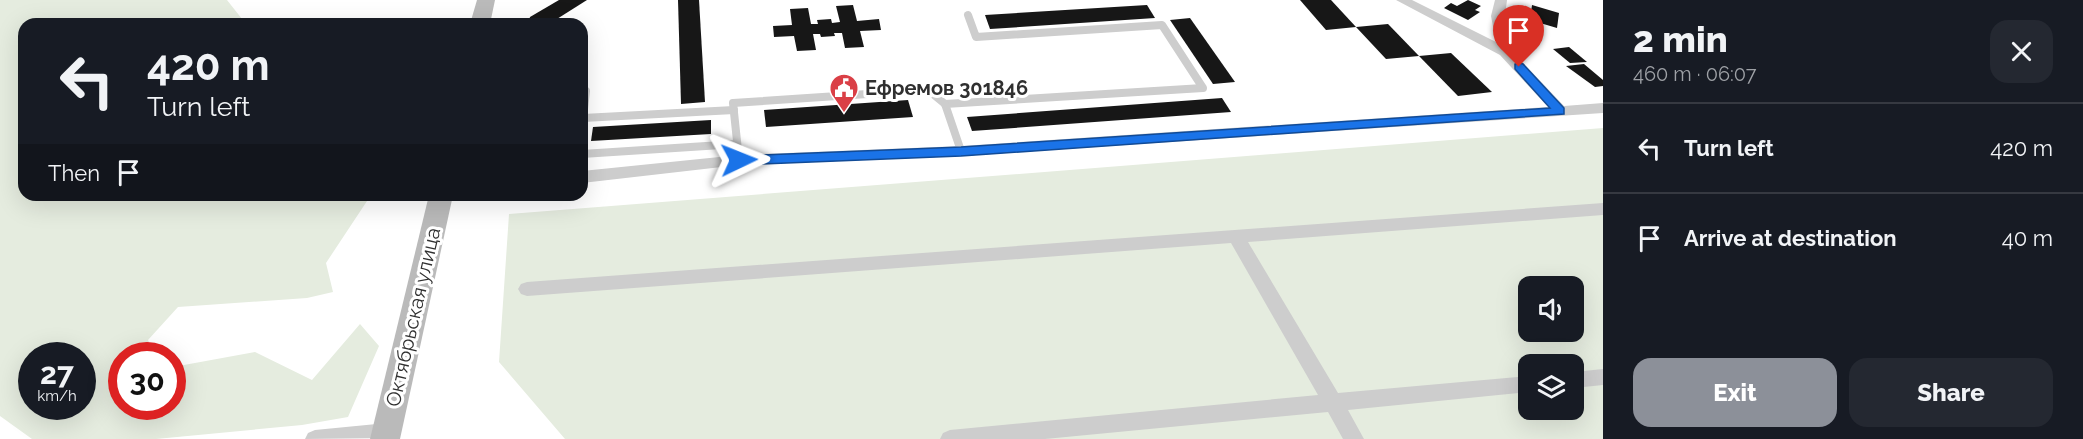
<!DOCTYPE html>
<html lang="en">
<head>
<meta charset="utf-8">
<style>
  :root { --surface:#171b24; --page:#242831; --text:#f1f3f6; --muted:#9ea1a6; --line:#363941; --accent:#8c9099 }
  body { margin:0; font-family:Raleway,sans-serif; background:var(--page); color:var(--text); height:100vh; display:flex; flex-direction:column; font-size:22px; white-space:nowrap }
  * { box-sizing:border-box; margin:0 }
  p { font-size:20px; color:var(--muted) }
  .icon { flex:none; width:33px; height:33px; fill:none; stroke:currentColor; stroke-width:2; stroke-linecap:round; stroke-linejoin:round }
  .map { position:relative; flex:1; overflow:hidden }
  .details { display:flex; flex-direction:column; background:var(--surface); width:480px }
  .details>* { flex:none }
  .top-card { position:absolute; left:18px; top:18px; width:570px; height:183px; border-radius:18px; box-shadow:0 6px 24px #0002; background:#171b24; color:var(--text); overflow:hidden }
  .fabs { position:absolute; left:1518px; top:276px; display:grid; gap:12px }
  .fabs a { display:grid; place-items:center; width:66px; height:66px; border-radius:12px; background:var(--surface); box-shadow:0 6px 24px #0002; font-size:30px }
  .speed { position:absolute; left:18px; top:342px; display:flex; gap:12px; font-size:30px; font-weight:700; text-align:center }
  .speed>* { display:grid; place-content:center; width:78px; height:78px; border-radius:50%; background:var(--surface); box-shadow:0 6px 24px #0002; line-height:1 }
  .speed small { font-size:15px; font-weight:400 }
  .speed .limit { border:9px solid #d22; background:#fff; color:#111 }
  .pin { position:absolute; display:grid; place-items:center; width:51px; height:51px; color:#fff; margin:-62px -26px; border-radius:50% 50% 50% 0; rotate:-45deg; box-shadow:0 0 6px #0007 }
  .pin .icon { rotate:45deg }
  .me { position:absolute; width:66px; margin:-33px; rotate:88deg; stroke-linejoin:round; filter:drop-shadow(0 0 4px #0008) }
  .turn { display:flex; align-items:center; gap:21px; height:126px; padding:0 30px; font-size:27px }
  .turn .icon { width:78px; height:78px; stroke-width:2.5 }
  .turn b { display:block; font-size:42px; line-height:51px }
  .then { display:flex; align-items:center; height:57px; padding:0 30px; background:#0003; gap:12px; font-size:22px }
  .round { display:grid; place-items:center; flex:none; width:63px; height:63px; border-radius:18px; background:var(--page) }
  .headline { display:flex; align-items:center; justify-content:space-between; height:102px; padding:0 30px }
  h1 { font-size:36px; font-weight:800; line-height:45px }
  .primary-button { display:flex; gap:12px; margin-top:auto; padding:12px 30px }
  .primary-button a { flex:1; height:69px; border-radius:18px; background:var(--accent); color:#fff; font-size:24px; font-weight:800; line-height:69px; text-align:center }
  .primary-button a+a { background:var(--page); color:var(--text) }
  ul { padding:0; list-style:none }
  li { display:flex; align-items:center; gap:18px; height:90px; padding:0 30px; border-top:2px solid var(--line) }
  li div { flex:1 }
  li b { display:block; font-size:22px }
  li em { font-style:normal }
  main { display:flex; flex:1; min-height:0 }
  .map>svg:first-child { display:block }
  .green { fill:#e5ecdf; fill-rule:evenodd }
  .building { fill:#171717 }
  .lines { fill:none; stroke-linecap:round; stroke-linejoin:round }
  .lane { stroke:#cdcdcd; stroke-width:8 }
  .street { fill:#cdcdcd; fill-rule:evenodd }
  .secondary { fill:#bababa; fill-rule:evenodd }
  .route { fill:#1a73e8; stroke:#114b97; stroke-width:1.5 }
  .labels { text-anchor:middle; dominant-baseline:central; stroke-width:6; stroke-linejoin:round; paint-order:stroke }
  .poi-label { font-size:20px; font-weight:bold; fill:#303030; stroke:#fff; text-anchor:start }
  .street-label { font-size:20px; fill:#303030; stroke:#fff }
</style>
</head>
<body>
<main>
<div class="map">
<svg width="1603" height="439" viewBox="0 0 1603 439">
  <rect width="100%" height="100%" fill="#fff"/>
  <g class="green">
    <path d="M0 0H227L246 24H24V195H371L326 263 333 292 307 298 178 307 148 340 155 355 122 356V406H172L173 367 255 352 312 380 360 324 379 346 348 417 302 425 156 439H32L0 416ZM32 356H82V406H32Z"/>
    <path d="M1603 128V439H565L499 362 509 214ZM1528 286H1574V332H1528ZM1528 364H1574V410H1528Z"/>
  </g>
  <g class="building">
    <polygon points="559,0 587,0 549,24 528,24 530,17"/>
    <polygon points="678,0 699,0 705,102 681,104"/>
    <polygon points="1300,0 1331,0 1356,27 1326,30"/>
    <polygon points="1468,0 1481,6 1475,10 1480,12 1468,20 1444,8 1451,3 1457,6"/>
    <polygon points="853,5 857,21 879,19 881,30 860,31 864,47 845,48 842,33 834,33 835,36 821,37 820,34 813,34 816,50 797,51 794,36 774,37 773,26 792,25 790,9 808,8 811,24 818,24 817,20 831,19 832,23 840,22 836,6"/>
    <polygon points="1147,5 1155,18 990,29 985,15"/>
    <polygon points="1532,5 1559,13 1557,28 1530,20"/>
    <polygon points="1190,18 1235,82 1213,84 1170,20"/>
    <polygon points="415,20 414,24 372,24 372,22"/>
    <polygon points="1388,24 1419,56 1386,59 1356,27"/>
    <polygon points="1569,47 1587,62 1570,63 1553,49"/>
    <polygon points="1451,53 1492,92 1458,96 1419,56"/>
    <polygon points="1584,64 1603,80 1603,86 1595,87 1566,66"/>
    <polygon points="1222,98 1231,112 972,131 967,117"/>
    <polygon points="908,100 913,117 766,127 764,110"/>
    <polygon points="711,120 711,134 591,141 593,127"/>
  </g>
  <g class="lines">
    <g class="lane">
      <polyline points="582,91 586,91 583,118"/>
      <polyline points="945,104 1203,88 1162,25 976,37 968,15"/>
      <polyline points="582,131 583,118 734,110"/>
      <polyline points="582,154 737,144"/>
      <polyline points="739,160 733,103 928,90 945,104 961,151"/>
    </g>
    <g class="street">
      <polygon points="1396,0 1412,0 1496,42 1491,16 1495,0 1507,0 1505,16 1512,51 1564,106 1603,103 1603,113 961,156 739,165 582,183 582,171 739,155 961,146 1548,107 1500,55"/>
      <polygon points="1603,203 1603,215 1248,242 1338,393 1528,376 1528,392 1348,410 1364,439 1343,439 1328,412 1045,439 940,439 943,433 950,430 1318,395 1231,243 527,296 521,294 518,289 521,284 527,282"/>
      <polygon points="1603,369 1603,385 1574,388 1574,372"/>
      <polygon points="387,423 394,426 397,432 394,438 305,439 308,433 315,430"/>
    </g>
    <g class="secondary">
      <polygon points="477,0 495,0 490,24 470,24"/>
      <polygon points="429,195 453,195 400,439 370,439"/>
    </g>
  </g>
  <polygon class="route" points="1519,63 1523,64 1564,108 1564,114 961,156 739,165 733,160 739,156 961,147 1550,108 1515,69 1515,64"/>
  <defs>
    <g id="civic-pin" transform="scale(1.5)"><path d="M0 17L-7.5 6A9.5 9.5 0 1 1 7.5 6Z" fill="#da3f46" stroke="#fff"/><path d="M-.6-6.5H3V-4.5H.6V-3L4-1V1h2V6H-6V1h2V-1L-.6-3ZM-1.2 2.5V6h2.4V2.5Z" fill="#fff"/></g>
  </defs>
  <g fill-rule="evenodd">
    <use href="#civic-pin" x="844" y="88"/>
  </g>
  <g class="labels">
    <g class="poi-label">
      <text x="865" y="88">Ефремов 301846</text>
    </g>
    <g class="street-label">
      <text transform="translate(413 317) rotate(-77)">Октябрьская улица</text>
    </g>
  </g>
</svg>
<div class="fabs">
<a><svg class="icon" aria-label="sound" viewBox="0 0 24 24"><path d="M4 9h4l5-4v14l-5-4H4zM17 9q2 3 0 6"/></svg></a>
<a><svg class="icon" aria-label="layers" viewBox="0 0 24 24"><path d="M12 4l9 5-9 5-9-5zM3 14l9 5 9-5"/></svg></a>
</div>
<div class="speed"><div>27<small>km/h</small></div><div class="limit">30</div></div>
<div class="pin" style="left:1519px;top:67px;background:#d93025"><svg class="icon" aria-label="arrive" viewBox="0 0 24 24"><path d="M6 21V4h12l-3 4 3 4H6"/></svg></div>
<svg class="me" style="left:739px;top:160px" viewBox="-20 -20 40 40"><path d="M0-17L14 15 0 8-14 15z" fill="#1a73e8" stroke="#fff" stroke-width="4"/></svg>
<div class="top-card">
<div class="turn"><svg class="icon" aria-label="left" viewBox="0 0 24 24"><path d="M17 20v-9H6M10 6l-5 5 5 5"/></svg><div><b>420 m</b>Turn left</div></div>
<div class="then">Then<svg class="icon" aria-label="arrive" viewBox="0 0 24 24"><path d="M6 21V4h12l-3 4 3 4H6"/></svg></div>
</div>
</div>
<section class="details">
<div class="headline"><div><h1>2 min</h1><p>460 m · 06:07</p></div><a class="round"><svg class="icon" aria-label="close" viewBox="0 0 24 24"><path d="M6 6l12 12M18 6L6 18"/></svg></a></div>
<ul>
<li><svg class="icon" aria-label="left" viewBox="0 0 24 24"><path d="M17 20v-9H6M10 6l-5 5 5 5"/></svg><div><b>Turn left</b></div><em>420 m</em></li>
<li><svg class="icon" aria-label="arrive" viewBox="0 0 24 24"><path d="M6 21V4h12l-3 4 3 4H6"/></svg><div><b>Arrive at destination</b></div><em>40 m</em></li>
</ul>
<div class="primary-button"><a>Exit</a><a>Share</a></div>
</section>
</main>
</body>
</html>
